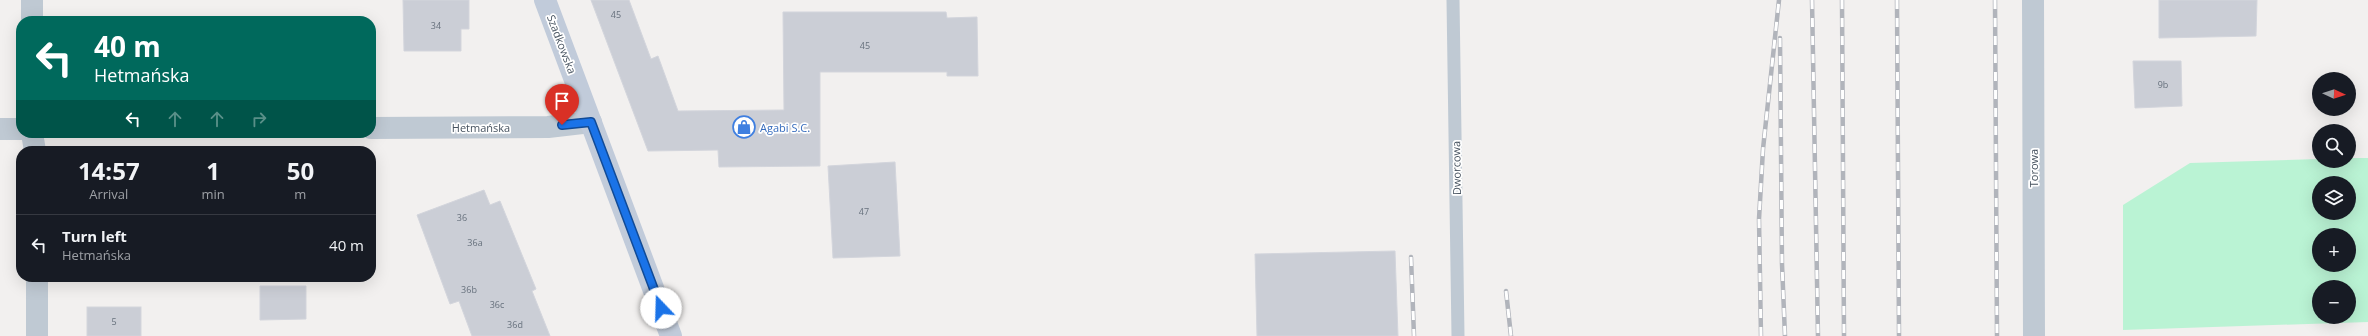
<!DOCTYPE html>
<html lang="en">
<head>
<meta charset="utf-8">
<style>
  :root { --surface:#171b24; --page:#242831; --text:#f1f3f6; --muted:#9ea1a6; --line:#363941 }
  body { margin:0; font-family:"Open Sans",sans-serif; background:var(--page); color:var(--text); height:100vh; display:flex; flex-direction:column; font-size:15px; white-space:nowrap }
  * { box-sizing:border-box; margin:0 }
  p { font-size:13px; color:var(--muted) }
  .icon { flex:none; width:22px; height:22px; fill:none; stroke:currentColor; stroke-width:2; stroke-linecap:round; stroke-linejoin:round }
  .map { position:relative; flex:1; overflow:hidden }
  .drawer { position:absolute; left:16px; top:146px; width:360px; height:136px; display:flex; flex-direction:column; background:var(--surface); border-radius:16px; box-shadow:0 4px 16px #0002 }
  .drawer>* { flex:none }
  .banner { position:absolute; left:16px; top:16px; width:360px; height:122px; border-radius:16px; box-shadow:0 4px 16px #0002; background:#00695c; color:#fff; overflow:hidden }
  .needle { width:26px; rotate:93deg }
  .fabs { position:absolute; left:2312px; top:72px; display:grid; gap:8px }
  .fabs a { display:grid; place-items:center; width:44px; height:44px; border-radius:50%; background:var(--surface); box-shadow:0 4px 16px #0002; font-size:20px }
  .pin { position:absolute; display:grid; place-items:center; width:34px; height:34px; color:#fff; margin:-41px -17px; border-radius:50% 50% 50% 0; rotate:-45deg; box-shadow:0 0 4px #0007 }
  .pin .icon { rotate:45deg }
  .me { position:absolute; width:44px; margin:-22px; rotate:339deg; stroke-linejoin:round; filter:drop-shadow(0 0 3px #0008) }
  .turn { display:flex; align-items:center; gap:14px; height:84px; padding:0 12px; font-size:18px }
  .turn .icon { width:52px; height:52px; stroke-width:2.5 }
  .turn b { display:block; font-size:28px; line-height:34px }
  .lanes { display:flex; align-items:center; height:38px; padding:0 12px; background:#0003; justify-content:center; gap:20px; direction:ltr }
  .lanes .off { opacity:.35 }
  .eta { display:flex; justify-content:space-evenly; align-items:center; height:68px; text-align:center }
  .eta b { font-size:24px; font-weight:700; line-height:28px }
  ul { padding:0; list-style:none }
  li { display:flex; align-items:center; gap:12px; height:60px; padding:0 12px; border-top:1px solid var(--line) }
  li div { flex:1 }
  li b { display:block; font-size:15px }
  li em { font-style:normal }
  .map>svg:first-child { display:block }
  .green { fill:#baf3d4; fill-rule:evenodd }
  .building { fill:#cbced6; stroke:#d3d5dc }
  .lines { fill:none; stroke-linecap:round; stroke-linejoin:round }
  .lane { stroke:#bfc9d3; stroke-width:13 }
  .street { stroke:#bfc9d3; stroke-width:22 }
  .secondary { stroke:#c1cbda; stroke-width:22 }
  .rail-casing { stroke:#b1b4bb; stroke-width:4.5 }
  .rail { stroke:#fff; stroke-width:3; stroke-dasharray:9; stroke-linecap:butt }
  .route-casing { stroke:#114b97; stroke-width:10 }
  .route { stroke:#1a73e8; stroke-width:7 }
  .labels { text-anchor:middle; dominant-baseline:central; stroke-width:3.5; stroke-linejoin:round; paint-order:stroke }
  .number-label { font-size:9px; fill:#67717d }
  .street-label { font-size:11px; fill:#46525f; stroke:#fff }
  .shop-label { font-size:11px; fill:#366cbe; stroke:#fff; text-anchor:start }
</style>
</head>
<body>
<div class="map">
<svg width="2368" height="336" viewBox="0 0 2368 336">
  <rect width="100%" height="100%" fill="#f2f0ef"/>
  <path class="green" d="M2349 158H2368V322L2123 330V205L2190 163 2319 159 2349 161ZM2319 183H2349V213H2319ZM2319 235H2349V265H2319ZM2319 287H2349V317H2319Z"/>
  <g class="building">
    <polygon points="403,0 469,0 469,29 461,29 461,51 404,51"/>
    <polygon points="591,0 629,0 651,59 658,56 678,111 784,110 783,12 946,12 947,18 977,17 978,76 947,76 947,72 820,72 820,166 719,167 718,150 648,151"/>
    <polygon points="2159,0 2257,0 2256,36 2159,38"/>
    <polygon points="2133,61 2181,61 2182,106 2135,108"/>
    <polygon points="895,162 900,256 833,258 828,166"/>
    <polygon points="484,190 490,205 500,201 536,289 532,291 550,336 472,336 459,301 450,304 417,215"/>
    <polygon points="1395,251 1398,336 1257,336 1255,254"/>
    <polygon points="260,286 306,286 306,319 260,320"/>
    <rect x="87" y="307" width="54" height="29"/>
  </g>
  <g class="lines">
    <polyline class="lane" points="1453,0 1458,336"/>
    <g class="street">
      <polyline points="2033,0 2034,336"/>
      <polyline points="32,21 32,0"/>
      <polyline points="371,128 548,127 591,122"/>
      <polyline points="0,129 21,129"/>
      <polyline points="32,133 35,151"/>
      <polyline points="37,277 37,336"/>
    </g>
    <polyline class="secondary" points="545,0 671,336"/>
    <g class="rail-casing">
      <g id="rail">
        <polyline points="1812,0 1818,336"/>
        <polyline points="1842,0 1844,336"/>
        <polyline points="1897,0 1899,336"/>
        <polyline points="1995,0 1997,336"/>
        <polyline points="1780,38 1782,264 1785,336"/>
        <polyline points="1411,257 1414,336"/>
        <polyline points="1506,291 1511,336"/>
        <polyline points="1761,336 1759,219 1763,149 1779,0"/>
      </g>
    </g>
    <use href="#rail" class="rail"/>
  </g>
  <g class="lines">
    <g class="route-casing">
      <polyline id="route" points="562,125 591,122 661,308"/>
    </g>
    <use href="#route" class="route"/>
  </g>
  <defs>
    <g id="shop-ring" transform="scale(1.15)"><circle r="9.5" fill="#fff" stroke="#3f7fe0" stroke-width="1.5"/><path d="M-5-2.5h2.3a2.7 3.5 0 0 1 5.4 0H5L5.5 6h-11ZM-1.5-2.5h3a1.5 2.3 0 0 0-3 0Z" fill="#3f7fe0"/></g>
  </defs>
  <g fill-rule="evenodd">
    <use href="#shop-ring" x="744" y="127"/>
  </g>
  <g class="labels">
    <g class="number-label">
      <text x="616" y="14">45</text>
      <text x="436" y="25">34</text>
      <text x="865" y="45">45</text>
      <text x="2163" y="84">9b</text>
      <text x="864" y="211">47</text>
      <text x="462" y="217">36</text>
      <text x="475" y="242">36a</text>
      <text x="469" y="289">36b</text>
      <text x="497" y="304">36c</text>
      <text x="114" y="321">5</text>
      <text x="515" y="324">36d</text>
    </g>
    <g class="street-label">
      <text transform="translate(562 44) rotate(69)">Szadkowska</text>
      <text x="481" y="127">Hetmańska</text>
      <text transform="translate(1456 168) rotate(-91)">Dworcowa</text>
      <text transform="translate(2033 168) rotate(-90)">Torowa</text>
    </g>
    <g class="shop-label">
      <text x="760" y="127">Agabi S.C.</text>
    </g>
  </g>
</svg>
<div class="fabs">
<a><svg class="needle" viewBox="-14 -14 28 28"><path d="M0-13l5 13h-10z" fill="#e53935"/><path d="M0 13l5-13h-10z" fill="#9ea1a6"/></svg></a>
<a><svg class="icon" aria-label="search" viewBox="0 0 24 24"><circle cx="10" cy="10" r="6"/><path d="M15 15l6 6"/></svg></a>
<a><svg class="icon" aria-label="layers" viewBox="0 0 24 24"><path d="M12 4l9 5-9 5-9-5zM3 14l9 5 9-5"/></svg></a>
<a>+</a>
<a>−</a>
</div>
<div class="pin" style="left:562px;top:125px;background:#d93025"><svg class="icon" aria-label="arrive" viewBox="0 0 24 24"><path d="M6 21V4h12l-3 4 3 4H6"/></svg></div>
<svg class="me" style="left:661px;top:308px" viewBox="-20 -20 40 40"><circle r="19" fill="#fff"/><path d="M0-13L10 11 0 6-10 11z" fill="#1a73e8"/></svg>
<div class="banner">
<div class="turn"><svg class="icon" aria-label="left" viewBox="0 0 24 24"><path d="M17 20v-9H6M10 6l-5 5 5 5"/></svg><div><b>40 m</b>Hetmańska</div></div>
<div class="lanes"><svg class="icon" aria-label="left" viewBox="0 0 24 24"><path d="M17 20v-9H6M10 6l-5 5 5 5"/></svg><svg class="icon off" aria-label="ahead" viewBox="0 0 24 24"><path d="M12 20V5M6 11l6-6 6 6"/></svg><svg class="icon off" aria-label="ahead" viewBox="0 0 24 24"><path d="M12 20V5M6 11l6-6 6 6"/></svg><svg class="icon off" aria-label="right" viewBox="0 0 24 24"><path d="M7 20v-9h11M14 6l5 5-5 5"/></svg></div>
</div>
<section class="drawer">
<div class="eta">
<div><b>14:57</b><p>Arrival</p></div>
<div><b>1</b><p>min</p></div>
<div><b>50</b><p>m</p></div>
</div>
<ul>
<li><svg class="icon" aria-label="left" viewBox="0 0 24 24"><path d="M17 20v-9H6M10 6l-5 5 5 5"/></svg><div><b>Turn left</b><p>Hetmańska</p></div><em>40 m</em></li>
</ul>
</section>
</div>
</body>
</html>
